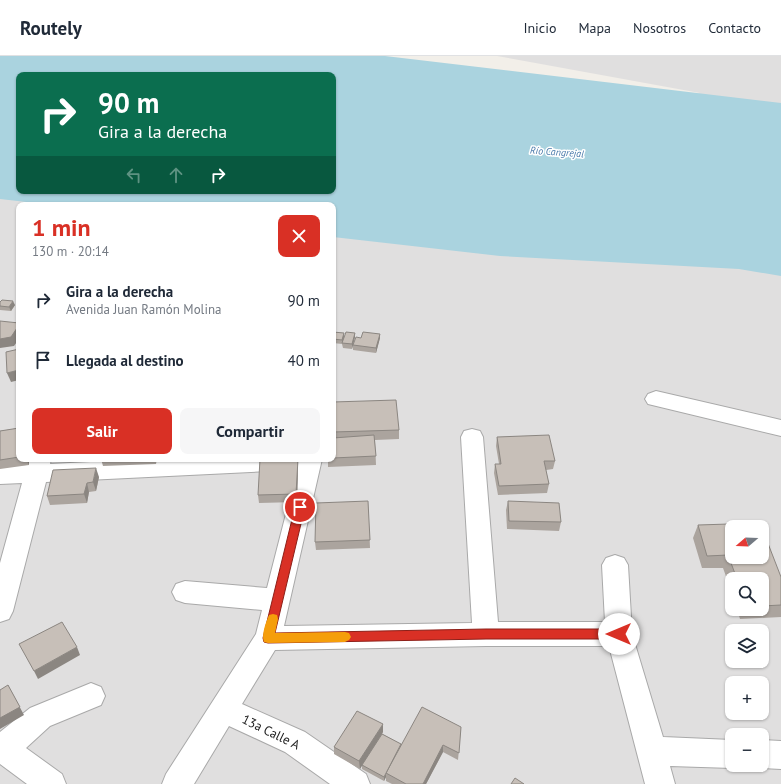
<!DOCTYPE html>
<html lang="es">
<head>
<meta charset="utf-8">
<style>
  :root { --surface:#fff; --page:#f6f6f7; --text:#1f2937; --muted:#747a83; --line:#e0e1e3; --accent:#d93025 }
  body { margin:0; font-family:"PT Sans",sans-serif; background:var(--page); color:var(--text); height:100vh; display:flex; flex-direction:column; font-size:15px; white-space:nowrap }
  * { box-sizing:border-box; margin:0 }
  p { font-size:13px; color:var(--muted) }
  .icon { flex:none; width:22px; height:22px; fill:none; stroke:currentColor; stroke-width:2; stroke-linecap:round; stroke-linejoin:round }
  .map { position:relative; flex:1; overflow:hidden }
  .drawer { position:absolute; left:16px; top:146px; width:320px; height:260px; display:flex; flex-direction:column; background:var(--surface); border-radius:8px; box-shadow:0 1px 3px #0004 }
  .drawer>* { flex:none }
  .top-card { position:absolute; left:16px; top:16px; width:320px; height:122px; border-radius:8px; box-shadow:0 1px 3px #0004; background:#0b6e4f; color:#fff; overflow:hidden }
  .needle { width:26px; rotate:251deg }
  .buttons { position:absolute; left:725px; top:464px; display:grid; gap:8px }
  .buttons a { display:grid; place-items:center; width:44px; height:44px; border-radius:8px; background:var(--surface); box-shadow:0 1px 3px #0004; font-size:20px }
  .pin { position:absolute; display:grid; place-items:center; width:34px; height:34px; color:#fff; margin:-17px; border:2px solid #fff; border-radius:50%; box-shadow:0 1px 4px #0007 }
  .me { position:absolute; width:44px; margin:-22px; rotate:270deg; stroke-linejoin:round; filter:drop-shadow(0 0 3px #0008) }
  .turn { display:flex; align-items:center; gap:14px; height:84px; padding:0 16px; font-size:18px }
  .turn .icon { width:52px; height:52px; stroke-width:2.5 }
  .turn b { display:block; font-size:28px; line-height:34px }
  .lanes { display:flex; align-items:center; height:38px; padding:0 16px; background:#0003; justify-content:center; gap:20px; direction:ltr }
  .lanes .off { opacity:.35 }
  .round { display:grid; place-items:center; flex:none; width:42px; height:42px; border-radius:8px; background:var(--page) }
  .summary { display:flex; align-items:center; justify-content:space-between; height:68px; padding:0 16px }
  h1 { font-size:24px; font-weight:600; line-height:30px; color:var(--accent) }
  .action { display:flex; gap:8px; margin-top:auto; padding:8px 16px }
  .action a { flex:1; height:46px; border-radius:8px; background:var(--accent); color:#fff; font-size:16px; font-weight:600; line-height:46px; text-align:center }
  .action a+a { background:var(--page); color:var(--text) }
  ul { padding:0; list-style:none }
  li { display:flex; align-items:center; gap:12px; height:60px; padding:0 16px }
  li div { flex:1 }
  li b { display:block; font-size:15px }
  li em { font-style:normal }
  header { display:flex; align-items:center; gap:24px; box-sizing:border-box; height:56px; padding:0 20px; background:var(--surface); border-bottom:1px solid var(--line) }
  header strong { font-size:19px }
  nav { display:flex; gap:22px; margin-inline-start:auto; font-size:14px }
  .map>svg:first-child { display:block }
  .residential { fill:#e0dfdf; fill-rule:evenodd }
  .water { fill:#aad3df; fill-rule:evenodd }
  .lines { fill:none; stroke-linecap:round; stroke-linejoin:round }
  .minor-casing { stroke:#a9a9a9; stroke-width:2 }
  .minor { fill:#fff; fill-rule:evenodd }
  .wall { fill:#aba49e }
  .shaded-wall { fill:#8b8681 }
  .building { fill:#c7bfb8; stroke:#8b8681 }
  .route { fill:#d93025; stroke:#8d1f18 }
  .slow { fill:#f59e0b }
  .labels { text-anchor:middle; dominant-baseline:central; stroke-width:3; stroke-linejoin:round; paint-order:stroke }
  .far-water-label { font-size:10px; font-style:italic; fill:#4a7aab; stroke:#fff }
  .near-street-label { font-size:13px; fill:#222; stroke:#fff }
</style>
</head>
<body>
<header>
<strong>Routely</strong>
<nav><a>Inicio</a><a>Mapa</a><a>Nosotros</a><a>Contacto</a></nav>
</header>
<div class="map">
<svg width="781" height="728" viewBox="0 0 781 728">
  <rect width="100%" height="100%" fill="#f2efe9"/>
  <path class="residential" d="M497 0H781V728H0V136L121 149H19V403H333V171L700 37ZM732 471H762V501H732ZM732 523H762V553H732ZM732 575H762V605H732ZM732 627H762V657H732ZM732 679H762V709H732Z"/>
  <path class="water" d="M0 0H385L781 47V220L739 213 500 200 333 181V149H53L0 143ZM19 19H333V135H19Z"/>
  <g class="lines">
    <g class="minor-casing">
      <g id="minor">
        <polygon points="656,335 781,364 781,380 648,348 645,343 648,338"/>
        <polygon points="472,373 480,375 483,381 498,566 605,566 602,509 606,502 615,499 624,502 628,509 632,578 663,681 732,684 732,709 739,709 732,712 670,710 675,728 645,728 609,590 486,590 275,594 242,648 305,676 366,718 370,728 330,728 285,696 229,670 194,728 162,728 166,718 256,578 262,554 185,547 176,544 172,536 176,528 185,525 267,532 298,411 290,414 46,426 13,555 9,563 0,566 0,507 22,427 0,428 0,410 27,409 29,403 51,403 50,408 152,403 322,403 284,570 472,567 461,381 464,375"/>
        <polygon points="91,627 101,631 105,640 101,649 50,670 26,692 62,718 66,728 27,728 0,708 0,676 30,652"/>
        <polygon points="762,684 781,685 781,713 762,712 755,709 762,709"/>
      </g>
    </g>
    <use href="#minor" class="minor"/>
  </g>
  <g class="wall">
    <polygon points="0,246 15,249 11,255 0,254"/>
    <polygon points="333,276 344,277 344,281 355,277 355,281 352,293 343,292 342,288 333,287"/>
    <polygon points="380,278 380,282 376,297 353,294 353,289 361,282"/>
    <polygon points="333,346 399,374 399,383 375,384 376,409 328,411 328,403 333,403"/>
    <polygon points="19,372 19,403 29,403 29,409 0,413 0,375"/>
    <polygon points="497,381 555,405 553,413 546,414 549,428 547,437 498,439 494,417 495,408 499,408 496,390"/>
    <polygon points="55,403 98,403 56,405"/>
    <polygon points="101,403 157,403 156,408 103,410"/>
    <polygon points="298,411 297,446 259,447 258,439"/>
    <polygon points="99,421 96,435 89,436 87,447 50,449 47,440"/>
    <polygon points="368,445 370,492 316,494 315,486"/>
    <polygon points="508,445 561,466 559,475 507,473 506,454"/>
    <polygon points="698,469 781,521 781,561 740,563 737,553 762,553 762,523 732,523 732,537 723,512 702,512 693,482"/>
    <polygon points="461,671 458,704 443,696 426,728 392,728 386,725 386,721 384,725 362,713 362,709 360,713 334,698 334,691 383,676 382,678 401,688"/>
  </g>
  <g class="shaded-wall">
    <polygon points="13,245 15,249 11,255 9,251"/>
    <polygon points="19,269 19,283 14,290 0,292 0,283"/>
    <polygon points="344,277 344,281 342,288 342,284"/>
    <polygon points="355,277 355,281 352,293 352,288"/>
    <polygon points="380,278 380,282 376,297 376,292"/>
    <polygon points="19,314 19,324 11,326 7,317"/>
    <polygon points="26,403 29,403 29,409"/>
    <polygon points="298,403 298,411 297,446 296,438"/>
    <polygon points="96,412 99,421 96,435 93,426"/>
    <polygon points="87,427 89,436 87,447 84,438"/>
    <polygon points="77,591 80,599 38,623 34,615"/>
    <polygon points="8,629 24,659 0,673 0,662"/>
    <polygon points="383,668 383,676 360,713 359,705"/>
    <polygon points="443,689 443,696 426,728 423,728"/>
    <polygon points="386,718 386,721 384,725 384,721"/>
  </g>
  <g class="building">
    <polygon points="2,244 13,245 9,251 0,250 0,246"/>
    <polygon points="0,265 19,267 19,269 11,281 0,283"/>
    <polygon points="333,276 344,277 342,284 333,283"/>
    <polygon points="346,276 355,277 352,288 342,287"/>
    <polygon points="363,276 380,278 376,292 353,289 356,281 361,282"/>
    <polygon points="19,293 19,314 7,317 6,296"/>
    <polygon points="396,344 399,374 333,376 333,346"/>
    <polygon points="19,372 19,401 0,404 0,375"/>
    <polygon points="374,379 376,400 333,402 333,382"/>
    <polygon points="549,379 555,405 544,405 549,428 499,430 495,408 501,408 497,381"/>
    <polygon points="260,403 298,403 296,438 258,439"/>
    <polygon points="96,412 93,426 87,427 84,438 47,440 53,414"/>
    <polygon points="368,445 370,484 315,486 316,447"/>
    <polygon points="508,445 559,447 561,466 509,465"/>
    <polygon points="760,467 762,471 732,471 732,501 762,501 762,472 781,521 781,549 762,550 762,523 737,523 728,499 707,500 698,469"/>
    <polygon points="62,566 77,591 34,615 19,588"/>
    <polygon points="8,629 20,651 0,662 0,634"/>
    <polygon points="422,651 461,671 459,697 443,689 423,728 406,728 386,717"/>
    <polygon points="357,655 383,668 359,705 334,691"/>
    <polygon points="382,678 401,688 384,721 362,709"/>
    <polygon points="515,722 524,728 511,728"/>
  </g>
  <polygon class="route" points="300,447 303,448 305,451 275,577 486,573 619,573 623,575 625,578 623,581 619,583 486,583 268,587 264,586 263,582 295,451 296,448"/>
  <path class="slow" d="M273 558 277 559 278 563 275 577 345 576 349 577 351 581 349 584 345 586 268 587 264 586C261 579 266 566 269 559Z"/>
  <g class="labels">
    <g class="far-water-label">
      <text transform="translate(557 96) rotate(4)">Río Cangrejal</text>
    </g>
    <g class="near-street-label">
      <text transform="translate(271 676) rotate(26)">13a Calle A</text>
    </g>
  </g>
</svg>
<div class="buttons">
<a><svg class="needle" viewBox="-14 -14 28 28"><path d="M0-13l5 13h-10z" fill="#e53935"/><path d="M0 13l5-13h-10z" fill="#747a83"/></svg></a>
<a><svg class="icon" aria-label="search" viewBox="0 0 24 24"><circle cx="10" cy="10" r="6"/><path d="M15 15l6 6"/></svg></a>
<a><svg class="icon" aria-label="layers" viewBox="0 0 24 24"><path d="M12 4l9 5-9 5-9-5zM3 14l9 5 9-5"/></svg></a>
<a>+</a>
<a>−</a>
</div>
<div class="pin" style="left:300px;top:451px;background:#d93025"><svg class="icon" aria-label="arrive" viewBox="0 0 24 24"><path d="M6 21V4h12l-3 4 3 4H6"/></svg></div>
<svg class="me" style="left:619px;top:578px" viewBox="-20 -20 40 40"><circle r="19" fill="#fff"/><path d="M0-13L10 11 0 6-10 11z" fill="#d93025"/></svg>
<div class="top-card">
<div class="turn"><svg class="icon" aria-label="right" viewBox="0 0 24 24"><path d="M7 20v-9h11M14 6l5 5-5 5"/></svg><div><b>90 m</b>Gira a la derecha</div></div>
<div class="lanes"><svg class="icon off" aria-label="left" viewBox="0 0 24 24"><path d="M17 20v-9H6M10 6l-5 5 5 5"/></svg><svg class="icon off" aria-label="ahead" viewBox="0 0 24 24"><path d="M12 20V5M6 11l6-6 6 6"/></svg><svg class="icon" aria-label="right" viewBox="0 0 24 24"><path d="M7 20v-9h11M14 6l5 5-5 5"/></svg></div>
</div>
<section class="drawer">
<div class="summary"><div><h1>1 min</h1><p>130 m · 20:14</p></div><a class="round" style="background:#d93025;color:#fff"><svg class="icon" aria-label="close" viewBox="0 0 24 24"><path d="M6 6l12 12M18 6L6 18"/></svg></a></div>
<ul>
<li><svg class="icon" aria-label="right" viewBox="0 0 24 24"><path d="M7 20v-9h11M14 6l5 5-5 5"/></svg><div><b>Gira a la derecha</b><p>Avenida Juan Ramón Molina</p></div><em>90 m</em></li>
<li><svg class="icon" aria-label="arrive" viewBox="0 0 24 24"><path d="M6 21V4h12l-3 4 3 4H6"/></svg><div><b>Llegada al destino</b></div><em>40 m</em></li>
</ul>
<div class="action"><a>Salir</a><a>Compartir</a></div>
</section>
</div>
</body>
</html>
